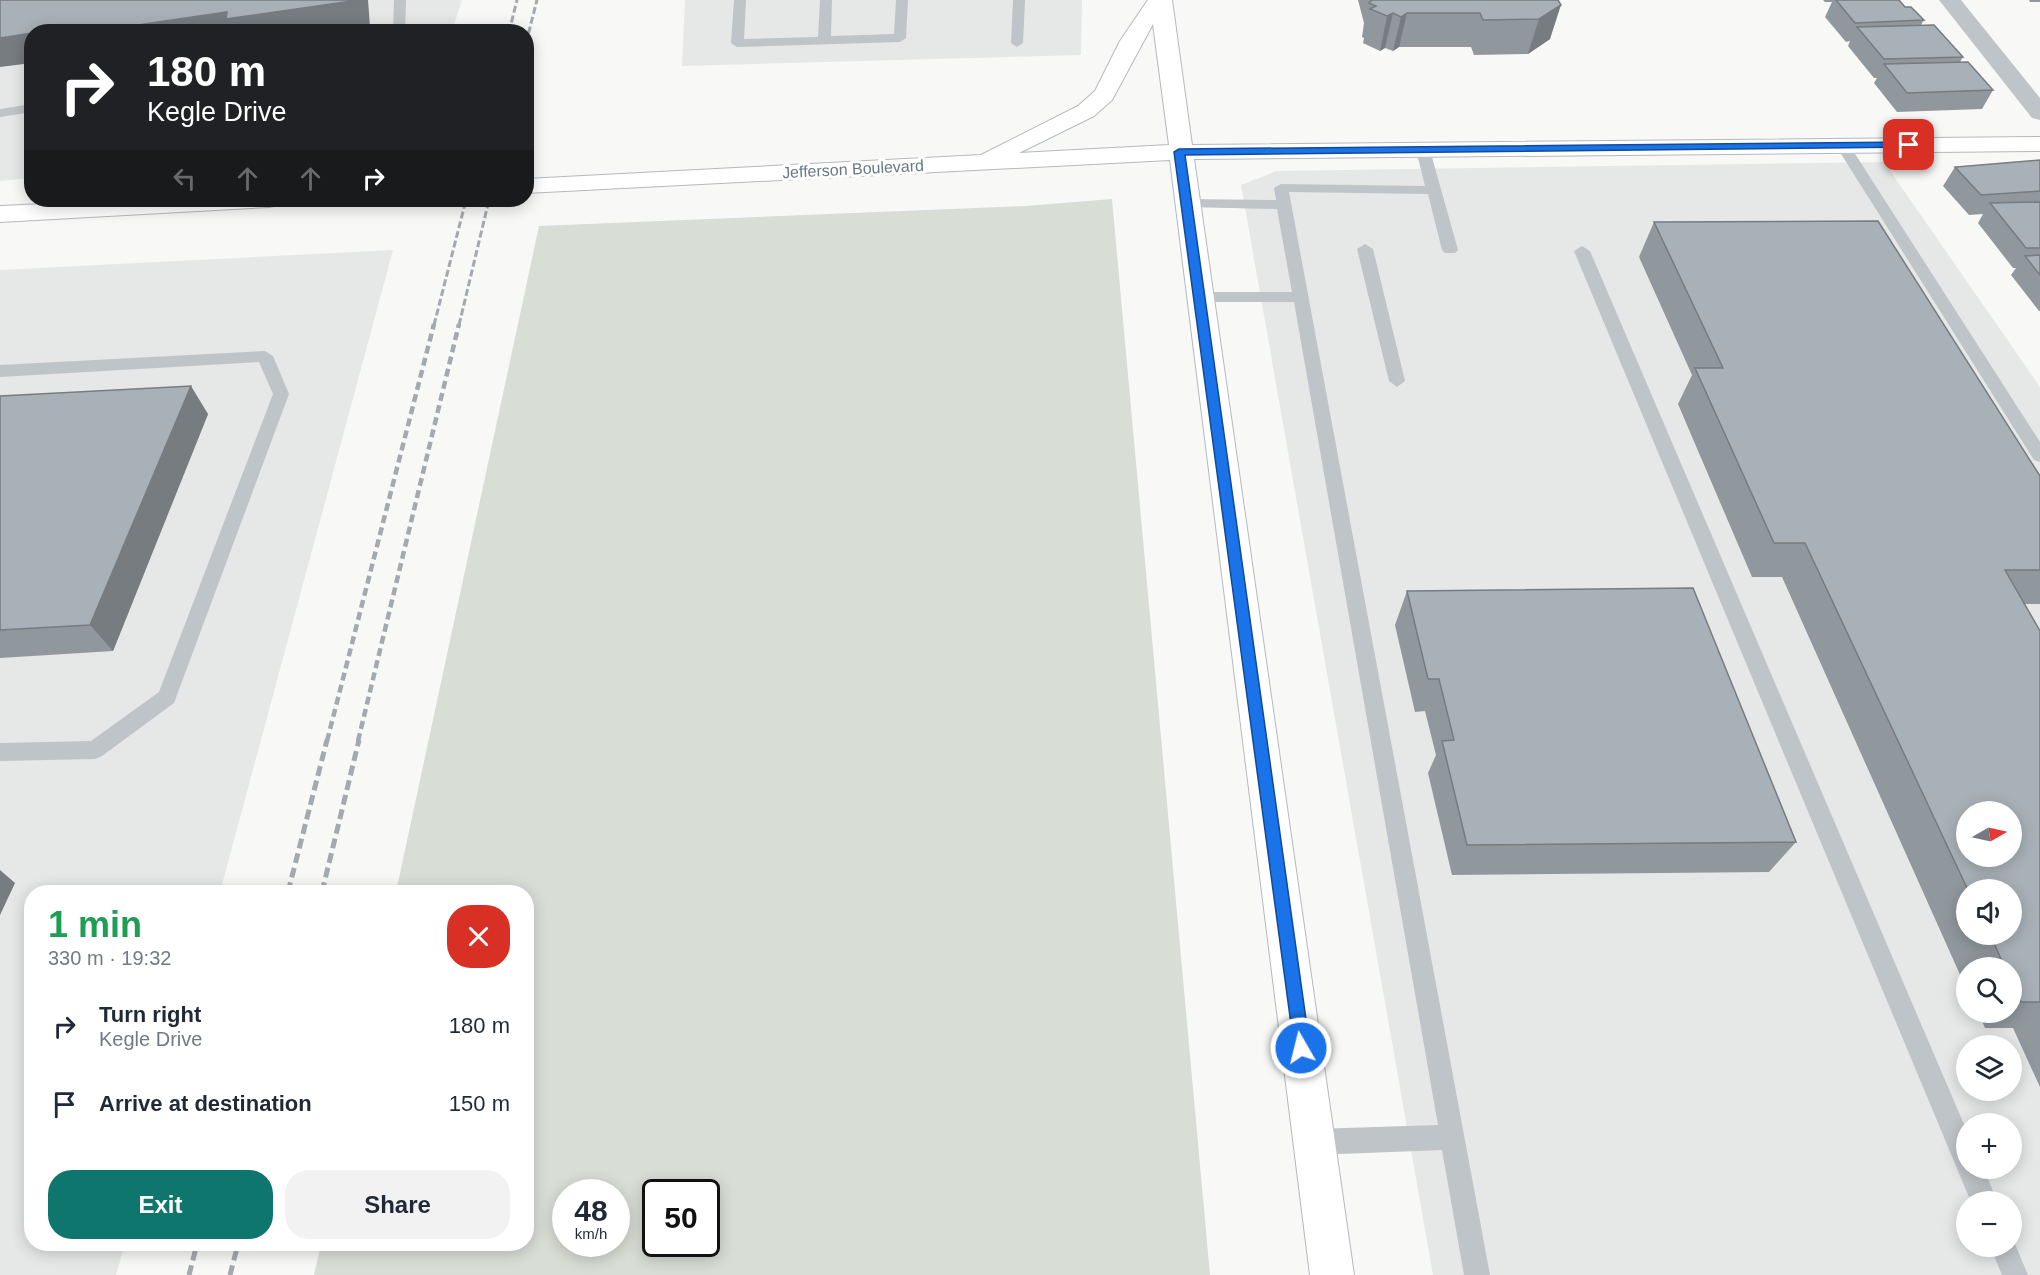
<!DOCTYPE html>
<html lang="en">
<head>
<meta charset="utf-8">
<style>
  :root { --surface:#fff; --page:#f2f2f3; --text:#1f2937; --muted:#747a83; --accent:#0f766e }
  body { margin:0; font-family:Helvetica,sans-serif; background:var(--page); color:var(--text); height:100vh; display:flex; flex-direction:column; font-size:22px; white-space:nowrap }
  * { box-sizing:border-box; margin:0 }
  p { font-size:20px; color:var(--muted) }
  .icon { flex:none; width:33px; height:33px; fill:none; stroke:currentColor; stroke-width:2; stroke-linecap:round; stroke-linejoin:round }
  .map { position:relative; flex:1; overflow:hidden }
  .side { position:absolute; left:24px; top:885px; width:510px; height:366px; display:flex; flex-direction:column; background:var(--surface); border-radius:24px; box-shadow:0 3px 15px #0003 }
  .side>* { flex:none }
  .banner { position:absolute; left:24px; top:24px; width:510px; height:183px; border-radius:24px; box-shadow:0 3px 15px #0003; background:#202124; color:#fff; overflow:hidden }
  .needle { width:39px; rotate:81deg }
  .fabs { position:absolute; left:1956px; top:801px; display:grid; gap:12px }
  .fabs a { display:grid; place-items:center; width:66px; height:66px; border-radius:50%; background:var(--surface); box-shadow:0 3px 15px #0003; font-size:30px }
  .speed { position:absolute; left:552px; top:1179px; display:flex; gap:12px; font-size:30px; font-weight:700; text-align:center }
  .speed>* { display:grid; place-content:center; width:78px; height:78px; border-radius:50%; background:var(--surface); box-shadow:0 3px 15px #0003; line-height:1 }
  .speed small { font-size:15px; font-weight:400 }
  .speed .limit { border:3px solid #111; border-radius:9px; background:#fff; color:#111 }
  .pin { position:absolute; display:grid; place-items:center; width:51px; height:51px; color:#fff; margin:-26px; border-radius:12px; box-shadow:0 3px 9px #0006 }
  .me { position:absolute; width:66px; margin:-33px; rotate:352deg; stroke-linejoin:round; filter:drop-shadow(0 0 4px #0008) }
  .turn { display:flex; align-items:center; gap:21px; height:126px; padding:0 24px; font-size:27px }
  .turn .icon { width:78px; height:78px; stroke-width:2.5 }
  .turn b { display:block; font-size:42px; line-height:51px }
  .lanes { display:flex; align-items:center; height:57px; padding:0 24px; background:#0003; justify-content:center; gap:30px; direction:ltr }
  .lanes .off { opacity:.35 }
  .round { display:grid; place-items:center; flex:none; width:63px; height:63px; border-radius:24px; background:var(--page) }
  .head { display:flex; align-items:center; justify-content:space-between; height:102px; padding:0 24px }
  h1 { font-size:36px; font-weight:800; line-height:45px; color:#1e9e55 }
  .primary-button { display:flex; gap:12px; margin-top:auto; padding:12px 24px }
  .primary-button a { flex:1; height:69px; border-radius:24px; background:var(--accent); color:#fff; font-size:24px; font-weight:800; line-height:69px; text-align:center }
  .primary-button a+a { background:var(--page); color:var(--text) }
  ul { padding:0; list-style:none }
  li { display:flex; align-items:center; gap:18px; height:78px; padding:0 24px }
  li div { flex:1 }
  li b { display:block; font-size:22px }
  li em { font-style:normal }
  .map>svg:first-child { display:block }
  .built { fill:#e6e7e7; fill-rule:evenodd }
  .green { fill:#d8ddd5; fill-rule:evenodd }
  .lines { fill:none; stroke-linecap:round; stroke-linejoin:round }
  .secondary-casing { stroke:#b4b9be; stroke-width:2 }
  .lane { fill:#bfc4c8; fill-rule:evenodd }
  .street { fill:#bfc4c8; fill-rule:evenodd }
  .secondary { fill:#fff; fill-rule:evenodd }
  .rail-far2 { stroke:#a3a9af; stroke-width:3; stroke-dasharray:7 3; stroke-linecap:butt }
  .rail-far1 { stroke:#a3a9af; stroke-width:4.5; stroke-dasharray:8 4.5; stroke-linecap:butt }
  .rail { stroke:#a3a9af; stroke-width:5; stroke-dasharray:10 5; stroke-linecap:butt }
  .wall { fill:#90989d; fill-rule:evenodd }
  .shaded-wall { fill:#767c80 }
  .building { fill:#a8b1b7; stroke:#767c80; stroke-width:1.5; fill-rule:evenodd }
  .route { fill:#1a73e8; stroke:#114b97; stroke-width:1.5 }
  .labels { text-anchor:middle; dominant-baseline:central; stroke-width:6; stroke-linejoin:round; paint-order:stroke }
  .far-street-label { font-size:16px; fill:#687886; stroke:#fff }
</style>
</head>
<body>
<div class="map">
<svg width="2040" height="1275" viewBox="0 0 2040 1275">
  <rect width="100%" height="100%" fill="#f8f8f6"/>
  <g class="built">
    <polygon points="0,0 462,0 452,31 32,32 31,178 0,181"/>
    <polygon points="685,0 1082,0 1081,55 682,66"/>
    <path d="M1884 162 2040 387V1275H1433L1241 185 1277 171ZM1966 812H2012V856H1966ZM1966 890H2012V934H1966ZM1966 968H2012V1012H1966ZM1966 1046H2012V1090H1966ZM1966 1124H2012V1168H1966ZM1966 1202H2012V1246H1966Z"/>
    <polygon points="393,250 220,892 32,892 32,1244 125,1244 116,1275 0,1275 0,270"/>
  </g>
  <path class="green" d="M1112 199 1210 1275H314L321 1244H526V892H396L539 226 1026 206ZM616 1192V1244H566V1192ZM656 1192H706V1244H656Z"/>
  <g class="lines">
    <g class="secondary-casing">
      <g id="secondary">
        <path d="M1148 0H1172L1192 145 2040 137V151L1194 159 1354 1275H1310L1170 160 526 193V179L981 155 1078 106 1095 91 1120 41ZM1153 24 1169 145 1019 153 1094 116 1112 100Z"/>
        <polygon points="134,200 281,200 278,205 269,207 0,222 0,206"/>
      </g>
    </g>
    <g class="lane">
      <polygon points="394,0 406,0 405,32 393,32"/>
      <polygon points="734,0 746,0 744,39 818,37 820,0 832,0 831,36 894,34 896,0 908,0 906,38 900,42 737,47 731,43"/>
      <polygon points="1013,0 1025,0 1023,43 1017,47 1011,43"/>
      <polygon points="32,104 32,112 0,117 0,109"/>
      <polygon points="1843,142 1850,146 2040,442 2040,462 2034,460 1836,146"/>
      <polygon points="1423,146 1430,150 1458,250 1455,253 1445,253 1442,250 1428,194 1289,192 1490,1275 1464,1275 1442,1150 1314,1155 1305,1151 1301,1142 1305,1133 1314,1129 1438,1125 1294,302 1199,302 1191,297 1199,292 1292,292 1277,209 1186,207 1179,203 1186,199 1276,200 1274,188 1281,184 1425,186 1416,150"/>
      <polygon points="1365,244 1373,249 1405,381 1397,387 1389,381 1357,249"/>
      <polygon points="1582,246 1590,251 1966,1129 1966,1168 1984,1168 1997,1202 1971,1202 1574,251"/>
      <polygon points="265,351 273,356 289,394 174,703 102,756 95,759 0,761 0,743 91,741 159,692 273,394 259,362 0,377 0,365"/>
      <polygon points="2012,1237 2028,1275 2002,1275 1990,1246 2012,1246"/>
    </g>
    <polygon class="street" points="1939,0 1961,0 2040,98 2040,120 2032,118"/>
    <use href="#secondary" class="secondary"/>
    <g class="rail-far2">
      <polyline points="509,32 517,0"/>
      <polyline points="526,43 537,0"/>
      <polyline points="434,325 466,200"/>
      <polyline points="459,325 489,200"/>
    </g>
    <g class="rail-far1">
      <polyline points="327,741 434,324"/>
      <polyline points="358,741 459,324"/>
    </g>
    <g class="rail">
      <polyline points="288,892 327,740"/>
      <polyline points="322,892 359,740"/>
      <polyline points="189,1275 197,1244"/>
      <polyline points="230,1275 238,1244"/>
    </g>
  </g>
  <g class="wall">
    <polygon points="1358,0 1558,0 1550,39 1528,54 1474,55 1471,47 1399,47 1393,51 1385,48 1380,51 1363,43 1364,38 1362,37 1364,23"/>
    <polygon points="1823,0 1899,0 1905,7 1924,20 1921,25 1963,57 1960,62 1993,90 1982,109 1897,112 1874,83 1877,78 1874,78 1848,46 1850,41 1846,42 1825,17 1832,2 1825,2"/>
    <polygon points="2029,0 2040,0 2040,2 2030,2"/>
    <polygon points="2040,160 2040,311 2039,311 2011,275 2016,268 2013,268 1978,223 1983,214 1969,215 1943,186 1955,167"/>
    <path d="M1654 222 2040 476V604H2024L2040 631V1087L2013 1028H1985L1978 1012H2012V968H1966V988L1782 577H1752L1678 404 1692 375 1639 257ZM1966 890H2012V934H1966Z"/>
    <polygon points="0,396 208,414 113,651 0,658"/>
    <polygon points="1407,591 1796,842 1769,872 1452,875 1428,773 1436,755 1425,711 1415,712 1395,625"/>
  </g>
  <g class="shaded-wall">
    <polygon points="359,0 368,0 370,27 339,32 43,32 90,25"/>
    <polygon points="1561,5 1550,39 1528,54 1539,19"/>
    <polygon points="1393,13 1385,48 1380,51 1387,16"/>
    <polygon points="1407,13 1399,47 1393,51 1401,17"/>
    <polygon points="32,33 32,63 0,67 0,38"/>
    <polygon points="191,386 208,414 113,651 90,625"/>
    <polygon points="0,870 15,883 0,915"/>
  </g>
  <g class="building">
    <polygon points="0,0 359,0 226,19 227,12 90,32 89,32 90,25 43,32 32,32 32,33 0,38"/>
    <polygon points="1372,0 1558,0 1561,5 1539,19 1483,20 1480,13 1407,13 1401,17 1393,13 1387,16 1370,9 1376,6 1369,3"/>
    <polygon points="1836,0 1899,0 1905,7 1911,7 1924,20 1855,23"/>
    <polygon points="1934,25 1963,57 1884,59 1857,27"/>
    <polygon points="1968,62 1993,90 1907,93 1884,64"/>
    <polygon points="2040,160 2040,191 1981,195 1955,167"/>
    <polygon points="2040,202 2040,248 2026,248 1990,203"/>
    <path d="M1878 221 2040 476V570H2005L2040 631V1002H2021L2012 981V968H2005L1990 934H2012V890H1968L1805 543H1774L1695 368H1723L1654 222ZM1966 812H2012V856H1966Z"/>
    <polygon points="2040,255 2040,275 2025,256"/>
    <polygon points="191,386 90,625 0,630 0,396"/>
    <polygon points="1693,588 1796,842 1467,845 1442,741 1454,740 1439,679 1428,679 1407,591"/>
  </g>
  <polygon class="route" points="1909,142 1914,145 1912,147 1185,155 1310,1048 1307,1054 1301,1056 1295,1054 1174,152 1179,149"/>
  <g class="labels">
    <g class="far-street-label">
      <text transform="translate(853 169) rotate(-3)">Jefferson Boulevard</text>
    </g>
  </g>
</svg>
<div class="fabs">
<a><svg class="needle" viewBox="-14 -14 28 28"><path d="M0-13l5 13h-10z" fill="#e53935"/><path d="M0 13l5-13h-10z" fill="#747a83"/></svg></a>
<a><svg class="icon" aria-label="sound" viewBox="0 0 24 24"><path d="M4 9h4l5-4v14l-5-4H4zM17 9q2 3 0 6"/></svg></a>
<a><svg class="icon" aria-label="search" viewBox="0 0 24 24"><circle cx="10" cy="10" r="6"/><path d="M15 15l6 6"/></svg></a>
<a><svg class="icon" aria-label="layers" viewBox="0 0 24 24"><path d="M12 4l9 5-9 5-9-5zM3 14l9 5 9-5"/></svg></a>
<a>+</a>
<a>−</a>
</div>
<div class="speed"><div>48<small>km/h</small></div><div class="limit">50</div></div>
<div class="pin" style="left:1909px;top:145px;background:#d93025"><svg class="icon" aria-label="arrive" viewBox="0 0 24 24"><path d="M6 21V4h12l-3 4 3 4H6"/></svg></div>
<svg class="me" style="left:1301px;top:1048px" viewBox="-20 -20 40 40"><circle r="17" fill="#1a73e8" stroke="#fff" stroke-width="3"/><path d="M0-11L8 9 0 5-8 9z" fill="#fff"/></svg>
<div class="banner">
<div class="turn"><svg class="icon" aria-label="right" viewBox="0 0 24 24"><path d="M7 20v-9h11M14 6l5 5-5 5"/></svg><div><b>180 m</b>Kegle Drive</div></div>
<div class="lanes"><svg class="icon off" aria-label="left" viewBox="0 0 24 24"><path d="M17 20v-9H6M10 6l-5 5 5 5"/></svg><svg class="icon off" aria-label="ahead" viewBox="0 0 24 24"><path d="M12 20V5M6 11l6-6 6 6"/></svg><svg class="icon off" aria-label="ahead" viewBox="0 0 24 24"><path d="M12 20V5M6 11l6-6 6 6"/></svg><svg class="icon" aria-label="right" viewBox="0 0 24 24"><path d="M7 20v-9h11M14 6l5 5-5 5"/></svg></div>
</div>
<section class="side">
<div class="head"><div><h1>1 min</h1><p>330 m · 19:32</p></div><a class="round" style="background:#d93025;color:#fff"><svg class="icon" aria-label="close" viewBox="0 0 24 24"><path d="M6 6l12 12M18 6L6 18"/></svg></a></div>
<ul>
<li><svg class="icon" aria-label="right" viewBox="0 0 24 24"><path d="M7 20v-9h11M14 6l5 5-5 5"/></svg><div><b>Turn right</b><p>Kegle Drive</p></div><em>180 m</em></li>
<li><svg class="icon" aria-label="arrive" viewBox="0 0 24 24"><path d="M6 21V4h12l-3 4 3 4H6"/></svg><div><b>Arrive at destination</b></div><em>150 m</em></li>
</ul>
<div class="primary-button"><a>Exit</a><a>Share</a></div>
</section>
</div>
</body>
</html>
